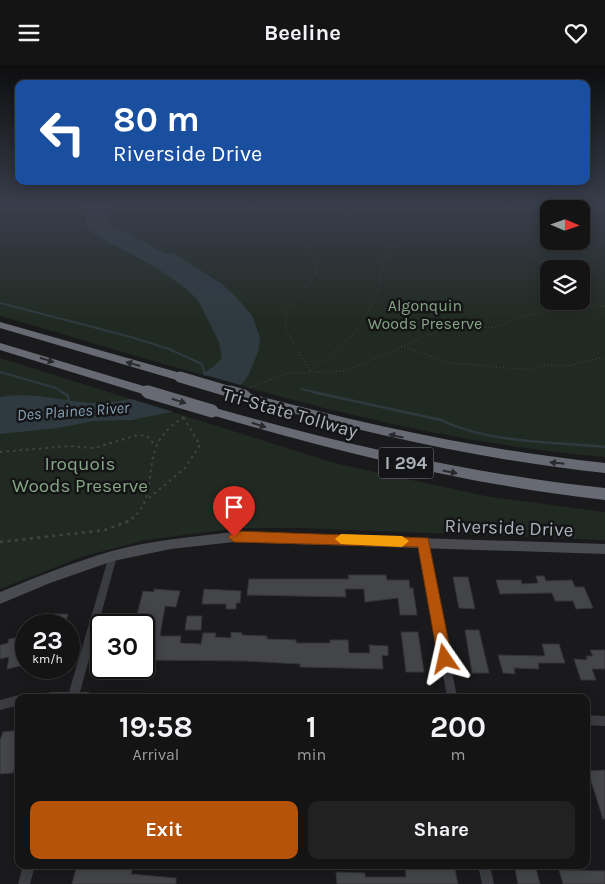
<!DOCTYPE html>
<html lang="en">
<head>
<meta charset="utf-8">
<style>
  :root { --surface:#141415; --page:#212122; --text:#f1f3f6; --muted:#9d9ea0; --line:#333334; --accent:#b45309 }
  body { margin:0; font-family:Karla,sans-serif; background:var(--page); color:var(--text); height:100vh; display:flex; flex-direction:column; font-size:19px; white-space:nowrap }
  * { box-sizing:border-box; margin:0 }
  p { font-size:16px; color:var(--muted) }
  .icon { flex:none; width:28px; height:28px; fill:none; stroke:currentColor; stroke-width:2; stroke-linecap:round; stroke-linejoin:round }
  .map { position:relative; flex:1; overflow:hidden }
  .sheet { position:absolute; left:15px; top:629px; width:575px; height:175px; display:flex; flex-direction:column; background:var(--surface); border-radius:10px; box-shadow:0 2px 12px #0003,0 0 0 1px var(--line) }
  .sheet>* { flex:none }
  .hud { position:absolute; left:15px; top:15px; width:575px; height:105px; border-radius:10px; box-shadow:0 2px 12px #0003,0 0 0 1px var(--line); background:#1a4fa0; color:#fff; overflow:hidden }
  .needle { width:32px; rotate:92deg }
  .controls { position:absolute; left:540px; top:135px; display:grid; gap:10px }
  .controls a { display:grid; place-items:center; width:50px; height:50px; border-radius:10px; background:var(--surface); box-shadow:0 2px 12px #0003,0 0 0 1px var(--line); font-size:25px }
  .speed { position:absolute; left:15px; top:549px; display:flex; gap:10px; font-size:25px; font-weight:700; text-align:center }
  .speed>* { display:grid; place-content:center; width:65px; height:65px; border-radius:50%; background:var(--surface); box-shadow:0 2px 12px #0003,0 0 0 1px var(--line); line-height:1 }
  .speed small { font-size:12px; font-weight:400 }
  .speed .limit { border:2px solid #111; border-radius:8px; background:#fff; color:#111 }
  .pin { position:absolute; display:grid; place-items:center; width:42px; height:42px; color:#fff; margin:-51px -21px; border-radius:50% 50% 50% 0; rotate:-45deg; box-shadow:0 0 5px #0007 }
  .pin .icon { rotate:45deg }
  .me { position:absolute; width:55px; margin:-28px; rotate:349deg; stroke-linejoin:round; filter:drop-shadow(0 0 4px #0008) }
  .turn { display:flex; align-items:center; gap:18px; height:105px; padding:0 15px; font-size:22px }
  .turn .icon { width:65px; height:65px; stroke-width:2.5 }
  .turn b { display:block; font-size:35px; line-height:42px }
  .eta { display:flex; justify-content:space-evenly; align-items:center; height:85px; text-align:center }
  .eta b { font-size:30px; font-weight:700; line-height:35px }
  .button { display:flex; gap:10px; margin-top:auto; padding:10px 15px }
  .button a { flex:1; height:58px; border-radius:10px; background:var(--accent); color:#fff; font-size:20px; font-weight:700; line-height:58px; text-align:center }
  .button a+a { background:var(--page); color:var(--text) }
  header { display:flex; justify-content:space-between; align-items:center; height:65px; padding:0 15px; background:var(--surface); font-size:22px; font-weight:700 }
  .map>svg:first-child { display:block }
  .green { fill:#212a22; fill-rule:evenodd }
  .water { fill:#2f3a40 }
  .pier { fill:#1a1a1c }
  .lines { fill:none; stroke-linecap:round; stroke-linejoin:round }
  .stream-far1 { stroke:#2f3a40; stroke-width:2 }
  .stream { stroke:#2f3a40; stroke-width:2.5 }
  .building { fill:#444549; stroke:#343438 }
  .path-far2 { stroke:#414348; stroke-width:1; stroke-dasharray:1 2.5; stroke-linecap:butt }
  .path-far1 { stroke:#414348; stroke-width:2; stroke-dasharray:2.5 4; stroke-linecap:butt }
  .path { stroke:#414348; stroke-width:2.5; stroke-dasharray:3 4.5; stroke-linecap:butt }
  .street { fill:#3b3c41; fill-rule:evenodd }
  .secondary { fill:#494b51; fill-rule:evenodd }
  .highway { fill:#676a72; fill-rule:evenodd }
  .highway-bridge-far1 { stroke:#676a72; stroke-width:11 }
  .highway-bridge { stroke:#676a72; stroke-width:13 }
  .oneway { fill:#2a2a2e }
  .route { fill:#b45309; stroke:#753606 }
  .slow { fill:#f59e0b }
  .labels { text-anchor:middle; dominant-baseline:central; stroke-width:5; stroke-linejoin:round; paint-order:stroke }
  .far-park-label { font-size:16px; fill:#84a684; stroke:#151517 }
  .far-water-label { font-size:16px; font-style:italic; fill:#84a2b6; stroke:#151517 }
  .shield { fill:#151517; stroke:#7f838a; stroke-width:1 }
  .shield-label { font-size:18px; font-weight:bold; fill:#acb2bb }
  .street-label { font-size:19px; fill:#acb2bb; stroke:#151517 }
  .park-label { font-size:19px; fill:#84a684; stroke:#151517 }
</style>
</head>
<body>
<header><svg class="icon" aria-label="menu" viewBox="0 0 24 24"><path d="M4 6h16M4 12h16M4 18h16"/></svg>Beeline<svg class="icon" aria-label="heart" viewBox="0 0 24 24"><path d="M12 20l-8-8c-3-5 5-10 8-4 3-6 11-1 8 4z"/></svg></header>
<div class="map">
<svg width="605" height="819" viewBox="0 0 605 819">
  <rect width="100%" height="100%" fill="#1a1a1c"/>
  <g class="green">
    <path d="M0 142H605V392C397 375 199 308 0 251ZM549 144H581V176H549ZM549 204H581V236H549Z"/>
    <polygon points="0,293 338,399 490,432 605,447 605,475 300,463 239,463 146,475 81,492 0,524"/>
  </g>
  <path class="water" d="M87 142H112L108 149 111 159 164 188 175 189 222 219 236 232 252 250 260 273 258 287 248 311 241 320 210 336 171 347 132 355 93 356 58 363 0 369V332C33 326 62 337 95 338 126 339 203 318 222 293L219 277 199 237 189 226 157 203 92 168 86 160Z"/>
  <polygon class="pier" points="198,308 244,321 211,339 177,348 128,333"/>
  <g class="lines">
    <g class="stream-far1">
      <polyline points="0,238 131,272 169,284 202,299 205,310"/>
      <polyline points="0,307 56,323 63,328"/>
      <polyline points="301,324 319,328"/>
    </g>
    <g class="stream">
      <polyline points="62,327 68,331 69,336"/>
      <path d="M313 327 441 355C488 378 553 377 605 382"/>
    </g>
  </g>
  <g class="building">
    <polygon points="348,510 386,510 387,515 409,515 410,523 413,523 417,550 400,550 398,533 365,537 364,524 345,524 346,532 247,530 249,514 349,514"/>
    <polygon points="536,511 544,511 546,516 572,515 575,522 584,522 593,543 576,544 573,536 555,536 552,528 500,529 496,515 521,515 522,519 538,518"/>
    <polygon points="453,512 468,512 475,544 459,543"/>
    <polygon points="154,524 180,526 176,542 165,541 160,571 181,571 180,578 201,579 203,568 216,568 215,572 231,573 231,567 242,568 242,570 267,571 267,574 296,575 296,578 330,578 330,575 348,575 349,588 370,588 369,580 388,581 388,591 382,590 383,604 300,602 300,599 244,596 144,595 144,560 130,560 132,550 137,550 143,526 154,527"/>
    <polygon points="204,524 241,526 240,538 236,538 236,544 226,544 226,539 202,539"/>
    <polygon points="54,549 68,549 65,560 50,560"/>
    <polygon points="187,551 202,551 201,565 185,565"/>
    <polygon points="465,565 479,565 489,608 472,608"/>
    <polygon points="401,567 418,567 424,607 406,607"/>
    <polygon points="26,571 25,600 7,604 9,592 0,594 0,580 8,578 9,574"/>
    <polygon points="542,579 559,579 565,598 538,598 539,604 514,603 515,609 503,608 498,590 545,591"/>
    <polygon points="590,585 605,585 605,604 592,604 596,615 581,615 574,594 587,595 586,591 593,591"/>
    <polygon points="19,665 19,685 13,708 0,709 0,675 3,667"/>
    <polygon points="605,705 605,754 603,754 588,706"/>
    <polygon points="77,800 133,800 131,809 176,813 176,819 72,819"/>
    <polygon points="405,800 454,800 458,819 337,819 336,807 365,808 365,812 406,812"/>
    <polygon points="517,800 535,800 540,819 518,819 515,804 518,804"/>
    <polygon points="559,805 605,806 605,819 563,819"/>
  </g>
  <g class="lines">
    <g class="path-far2">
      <polyline points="401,281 451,298 531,305 544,300 568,301 598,293 605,295"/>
      <path d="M310 306C361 269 378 245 386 182L425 172 441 171 554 180 605 177"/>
      <polyline points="310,306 286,265 286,245 316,210 317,196 307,189 325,166 335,158 335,153 372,142 386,181"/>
      <polyline points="251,322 289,308 346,306 443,264 496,262 524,251 577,241 605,241"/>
    </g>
    <g class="path-far1">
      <polyline points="0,387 69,381 94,383 138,370 147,371 155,380"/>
      <polyline points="149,433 185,403 200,380 183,352"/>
      <path d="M126 457C158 441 144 402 159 376 166 364 175 358 187 350"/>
    </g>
    <polyline class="path" points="0,477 105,465 129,456"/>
    <g class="street">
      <polygon points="423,473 426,474 427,477 457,632 447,632 419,477 420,474"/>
      <polygon points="113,487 116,488 117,491 80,627 87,627 91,628 92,632 46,632 47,628 51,627 69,627 109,491 110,488"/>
      <polygon points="19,630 23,632 19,632 19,640 0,645 0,635"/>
      <polygon points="586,650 605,651 605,661 586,660"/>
      <polygon points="23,800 35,800 30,819 18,819"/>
      <polygon points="478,800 490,800 494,819 482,819"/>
    </g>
    <path class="secondary" d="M234 467 605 479V489L234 477 171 484 113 496 50 518 0 539V527C37 512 74 497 112 486 152 475 193 472 234 467Z"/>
    <g class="highway">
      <polygon points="0,257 184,309 186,312 180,316 0,263"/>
      <polygon points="0,278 150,323 152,326 146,330 0,285"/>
      <path d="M244 327C363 359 482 385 605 398V408C481 395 360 367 240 334L238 331Z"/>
      <path d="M212 342C342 379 471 409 605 423V435C469 420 339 387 208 349L206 346Z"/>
    </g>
    <g class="highway-bridge-far1">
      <polyline points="180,312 234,328"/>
      <polyline points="146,326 153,328"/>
    </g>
    <g class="highway-bridge">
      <polyline points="148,327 212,346"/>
      <polyline points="230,327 244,331"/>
    </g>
  </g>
  <defs><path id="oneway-solid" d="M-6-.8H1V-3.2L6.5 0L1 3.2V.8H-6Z" transform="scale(1.25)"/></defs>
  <g class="oneway">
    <use href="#oneway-solid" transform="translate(47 295) rotate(17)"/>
    <use href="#oneway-solid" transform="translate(133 299) rotate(-164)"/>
    <use href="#oneway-solid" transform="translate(179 336) rotate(17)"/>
    <use href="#oneway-solid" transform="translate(259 360) rotate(17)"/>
    <use href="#oneway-solid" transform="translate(396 371) rotate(-168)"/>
    <use href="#oneway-solid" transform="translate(557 398) rotate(-174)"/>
    <use href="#oneway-solid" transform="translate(450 407) rotate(11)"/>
  </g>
  <linearGradient id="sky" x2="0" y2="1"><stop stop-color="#0e0e0f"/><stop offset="0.55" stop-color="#383e4b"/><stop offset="1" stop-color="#383e4b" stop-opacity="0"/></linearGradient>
  <rect width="605" height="256" fill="url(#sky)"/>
  <polygon class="route" points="234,466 428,473 452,594 450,599 445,601 440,599 438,594 418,482 234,477 228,472"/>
  <polygon class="slow" points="341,469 402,471 409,476 402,482 341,479 335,474"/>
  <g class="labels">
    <g class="far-park-label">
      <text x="425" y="240">Algonquin<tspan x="425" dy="18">Woods Preserve</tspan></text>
    </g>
    <g class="far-water-label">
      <text transform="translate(73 346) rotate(-4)">Des Plaines River</text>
    </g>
    <rect class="shield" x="378.5" y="382.5" width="55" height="31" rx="4"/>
    <g class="shield-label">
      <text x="406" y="398">I 294</text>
    </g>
    <g class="street-label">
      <text transform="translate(290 348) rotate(16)">Tri-State Tollway</text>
      <text transform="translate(509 463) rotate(2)">Riverside Drive</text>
    </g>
    <g class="park-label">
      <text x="80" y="399">Iroquois<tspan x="80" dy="22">Woods Preserve</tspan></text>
    </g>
  </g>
</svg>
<div class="controls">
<a><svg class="needle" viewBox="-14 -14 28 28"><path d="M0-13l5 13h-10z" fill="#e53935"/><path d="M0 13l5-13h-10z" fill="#9d9ea0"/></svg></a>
<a><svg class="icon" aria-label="layers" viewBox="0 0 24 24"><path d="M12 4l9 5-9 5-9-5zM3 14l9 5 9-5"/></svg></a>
</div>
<div class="speed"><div>23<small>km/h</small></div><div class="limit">30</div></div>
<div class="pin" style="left:234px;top:472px;background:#d93025"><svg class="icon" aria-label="arrive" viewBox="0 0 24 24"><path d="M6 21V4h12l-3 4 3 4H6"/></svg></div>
<svg class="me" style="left:445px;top:594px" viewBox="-20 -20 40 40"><path d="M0-17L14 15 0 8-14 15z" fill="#b45309" stroke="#fff" stroke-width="4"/></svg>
<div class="hud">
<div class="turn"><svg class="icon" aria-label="left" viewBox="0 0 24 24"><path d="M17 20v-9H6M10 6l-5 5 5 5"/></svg><div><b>80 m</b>Riverside Drive</div></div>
</div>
<section class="sheet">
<div class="eta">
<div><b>19:58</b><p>Arrival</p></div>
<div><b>1</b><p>min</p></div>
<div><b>200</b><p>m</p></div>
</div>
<div class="button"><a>Exit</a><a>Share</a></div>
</section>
</div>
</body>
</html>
